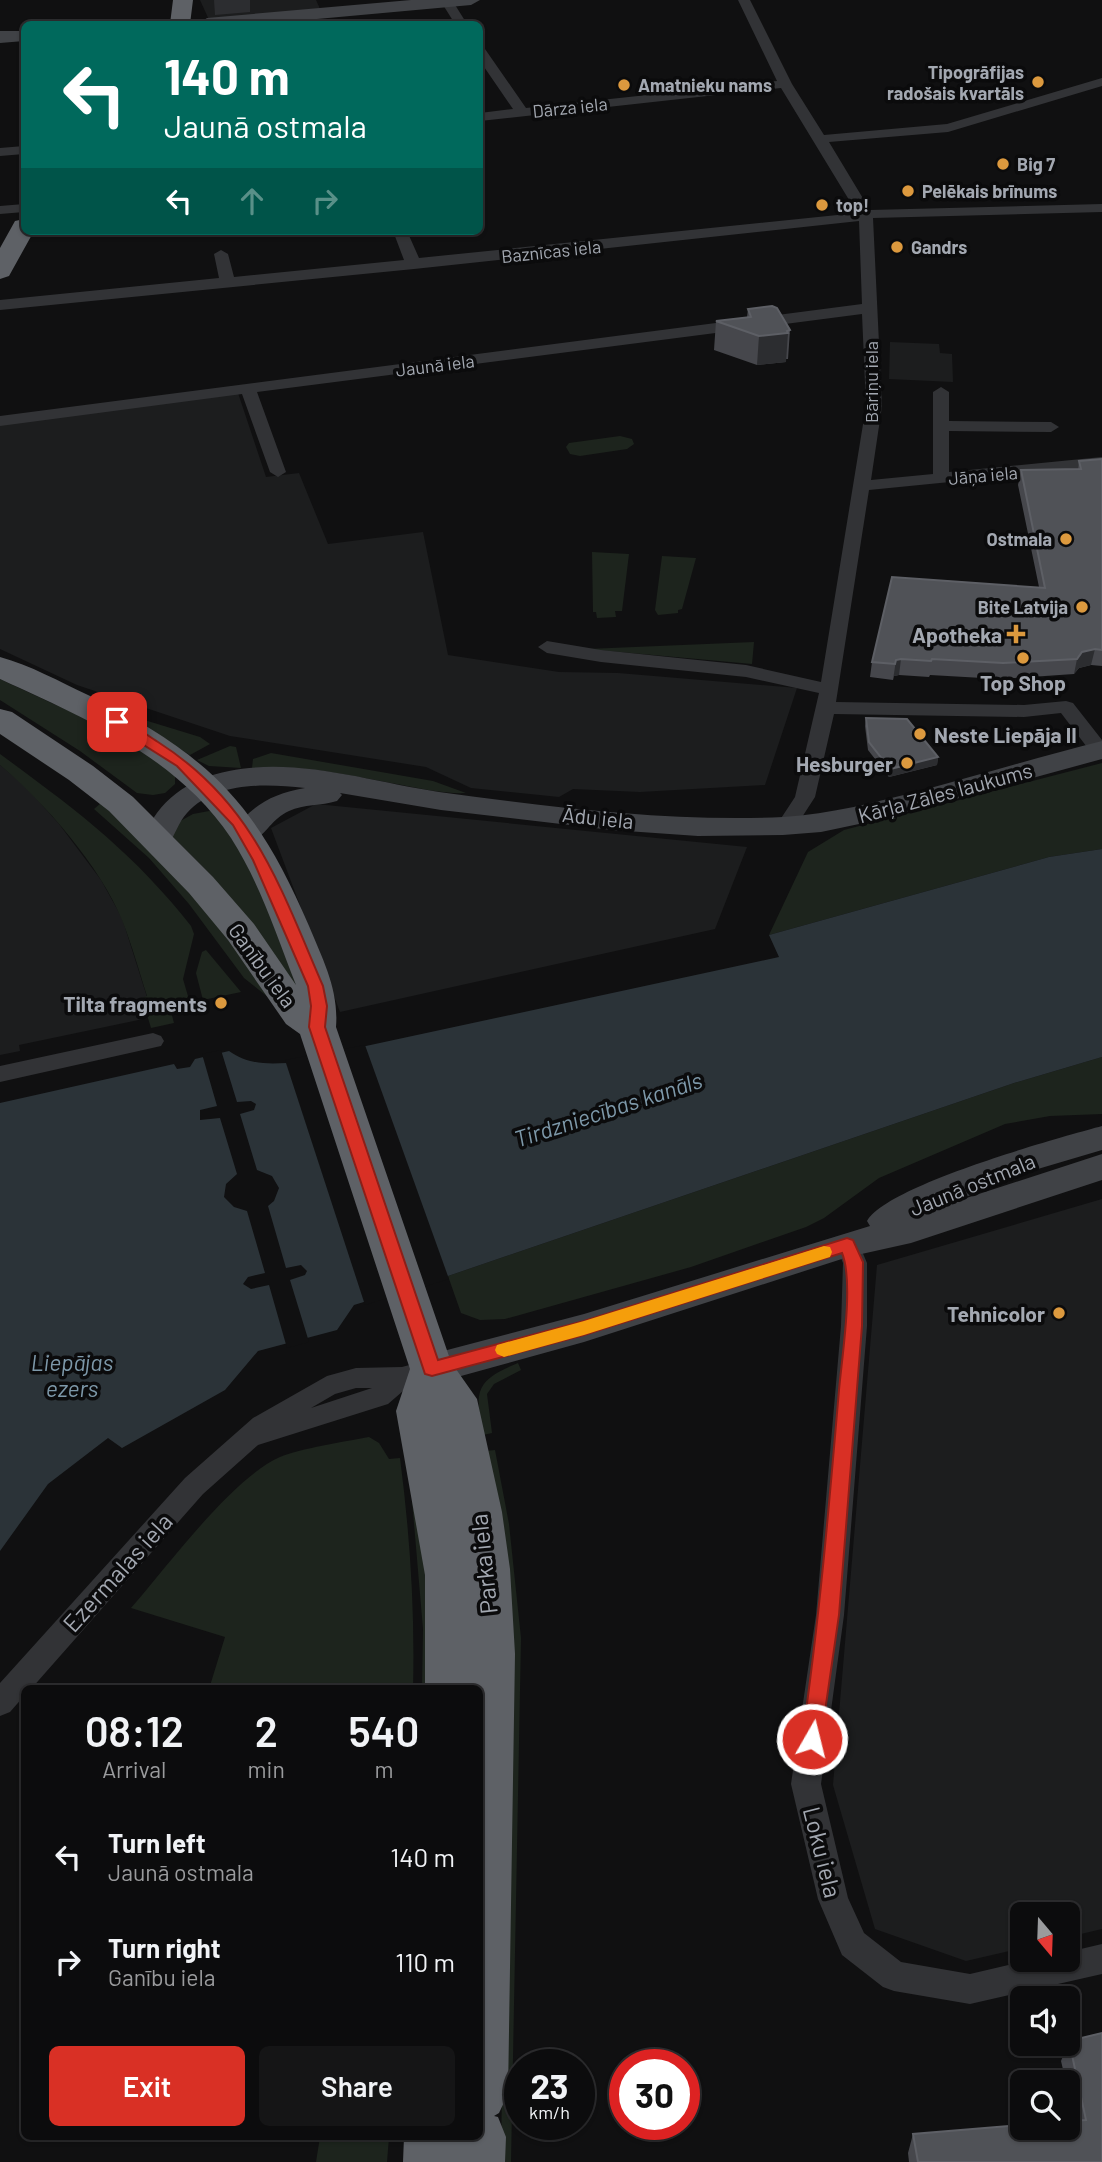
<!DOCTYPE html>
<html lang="en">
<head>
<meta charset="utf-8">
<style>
  :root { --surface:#0c0c0d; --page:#151516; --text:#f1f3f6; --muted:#9a9b9d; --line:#2c2c2e; --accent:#d93025 }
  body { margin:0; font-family:Barlow,sans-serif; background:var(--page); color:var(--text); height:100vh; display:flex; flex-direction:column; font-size:26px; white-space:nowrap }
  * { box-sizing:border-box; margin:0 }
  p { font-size:23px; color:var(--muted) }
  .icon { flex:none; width:38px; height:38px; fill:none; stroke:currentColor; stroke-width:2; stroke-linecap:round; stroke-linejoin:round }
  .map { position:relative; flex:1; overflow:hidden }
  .side { position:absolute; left:21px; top:1685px; width:462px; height:455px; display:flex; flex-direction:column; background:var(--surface); border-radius:10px; box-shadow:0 2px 5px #0004,0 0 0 2px var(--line) }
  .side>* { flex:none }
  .banner { position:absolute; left:21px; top:21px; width:462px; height:214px; border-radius:10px; box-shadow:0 2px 5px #0004,0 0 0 2px var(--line); background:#00695c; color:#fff; overflow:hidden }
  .needle { width:46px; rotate:161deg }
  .fabs { position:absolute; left:1010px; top:1902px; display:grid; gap:14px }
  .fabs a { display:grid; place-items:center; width:70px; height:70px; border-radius:10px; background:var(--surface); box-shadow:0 2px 5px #0004,0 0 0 2px var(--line); font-size:35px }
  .speed { position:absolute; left:504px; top:2049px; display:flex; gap:14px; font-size:35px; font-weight:700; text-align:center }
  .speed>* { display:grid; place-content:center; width:91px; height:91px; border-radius:50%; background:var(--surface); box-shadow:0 2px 5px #0004,0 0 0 2px var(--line); line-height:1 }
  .speed small { font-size:18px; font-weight:400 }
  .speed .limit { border:10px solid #d22; background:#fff; color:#111 }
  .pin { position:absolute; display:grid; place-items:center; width:60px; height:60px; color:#fff; margin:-30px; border-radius:14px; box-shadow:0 4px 10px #0006 }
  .me { position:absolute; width:77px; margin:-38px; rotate:8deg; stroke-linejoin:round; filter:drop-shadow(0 0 5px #0008) }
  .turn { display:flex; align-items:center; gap:24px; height:147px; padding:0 28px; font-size:32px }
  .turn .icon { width:91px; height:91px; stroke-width:2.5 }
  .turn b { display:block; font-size:49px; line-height:60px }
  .lanes { display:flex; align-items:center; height:66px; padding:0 28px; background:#0003; justify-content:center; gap:35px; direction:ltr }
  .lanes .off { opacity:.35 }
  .eta { display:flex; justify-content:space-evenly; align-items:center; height:119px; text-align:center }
  .eta b { font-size:42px; font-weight:600; line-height:49px }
  .action { display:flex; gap:14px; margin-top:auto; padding:14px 28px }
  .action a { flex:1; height:80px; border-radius:10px; background:var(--accent); color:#fff; font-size:28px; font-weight:600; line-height:80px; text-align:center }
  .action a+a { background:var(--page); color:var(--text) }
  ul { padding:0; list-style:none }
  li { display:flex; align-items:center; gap:21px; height:105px; padding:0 28px }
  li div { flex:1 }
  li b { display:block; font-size:26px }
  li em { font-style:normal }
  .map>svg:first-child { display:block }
  .built { fill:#1c1d1e }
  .green { fill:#1d241d }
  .water { fill:#2b3338 }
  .pier { fill:#101011 }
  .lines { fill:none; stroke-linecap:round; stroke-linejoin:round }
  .street { fill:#323336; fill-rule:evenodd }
  .secondary { fill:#404246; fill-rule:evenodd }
  .highway { fill:#5e6166; fill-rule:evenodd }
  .wall { fill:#46474c }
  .shaded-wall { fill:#2c2d30 }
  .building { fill:#505257; stroke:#5d5f65; stroke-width:2 }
  .route { fill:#d93025; stroke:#8d1f18; stroke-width:2 }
  .slow { fill:#f59e0b }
  .poi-dot { fill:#dc993e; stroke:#0b0b0c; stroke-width:2.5 }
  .labels { text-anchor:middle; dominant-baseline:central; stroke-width:7; stroke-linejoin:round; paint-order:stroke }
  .far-poi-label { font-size:18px; font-weight:bold; fill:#a3a8b1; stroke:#0b0b0c; text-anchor:start }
  .far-street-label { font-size:18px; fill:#a3a8b1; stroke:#0b0b0c }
  .poi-label { font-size:21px; font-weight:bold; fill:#a3a8b1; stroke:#0b0b0c; text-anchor:end }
  .street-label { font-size:21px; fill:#a3a8b1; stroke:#0b0b0c }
  .water-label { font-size:23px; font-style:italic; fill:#7d98a9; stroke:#0b0b0c }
  .near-street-label { font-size:24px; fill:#a3a8b1; stroke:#0b0b0c }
</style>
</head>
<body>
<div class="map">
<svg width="1102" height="2162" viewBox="0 0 1102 2162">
  <rect width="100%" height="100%" fill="#101011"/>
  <g class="built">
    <polygon points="200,0 316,0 321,11 210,22"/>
    <polygon points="890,342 939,344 940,353 952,354 953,382 889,379"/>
    <polygon points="238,393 266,477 299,473 328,544 423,532 448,655 559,672 618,673 797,688 765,785 640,792 573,789 559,797 471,788 426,767 230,736 77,685 0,649 0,424"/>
    <polygon points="0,765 25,786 59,824 101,880 122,918 147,997 142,999 148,1018 19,1045 20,1051 0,1055"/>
    <polygon points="316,804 747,847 715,929 340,1012 271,828"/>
    <polygon points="1102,1199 1102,1929 1068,1937 1068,1914 1022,1914 1022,1948 966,1961 875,1929 833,1785 877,1265"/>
  </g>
  <g class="green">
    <polygon points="620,436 632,439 634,444 627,449 580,456 570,454 566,447 569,443"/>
    <polygon points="592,552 629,554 622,611 615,611 616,617 597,618 596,612 593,612"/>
    <polygon points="662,556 696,558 682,609 678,610 678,613 658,615 655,610"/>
    <polygon points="754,642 752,664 587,649"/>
    <path d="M0 679C56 706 128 734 175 774V784L165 793 153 795 137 793 80 751 0 700Z"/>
    <polygon points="115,711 200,737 210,744 190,755"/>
    <polygon points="230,746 236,747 241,768 209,766 197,760"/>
    <path d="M271 753 433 781 466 793C445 794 423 789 402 785 352 776 303 764 252 768L253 759Z"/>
    <path d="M0 754C75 809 133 852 191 926L194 934 183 979 190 1003 170 1008 174 1023 151 1028 142 998 147 996C139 971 132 945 122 920 101 867 44 802 0 765Z"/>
    <polygon points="1102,763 1102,849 1049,857 769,935 808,852 844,830"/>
    <polygon points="101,803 196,895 273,1001 244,978 189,904 149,858 94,809"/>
    <polygon points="209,811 217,812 261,884 300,993 212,876 172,836 175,824 193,814"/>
    <polygon points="206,950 241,992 203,1000 196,973 202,952"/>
    <polygon points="1102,1057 1102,1114 1050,1116 1005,1124 879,1178 824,1218 806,1227 691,1267 505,1319 480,1320 461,1313 448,1276 1014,1083"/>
    <path d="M518 1363 521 1370 494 1384 487 1394 492 1433 483 1435C475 1391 474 1381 518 1363Z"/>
    <path d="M369 1437 379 1443 389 1459 400 1458C410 1535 415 1611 413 1689H209L225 1637 131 1608C167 1567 232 1478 280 1457 299 1449 347 1441 369 1437Z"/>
    <polygon points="495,1450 509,1524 521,1638 511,2162 501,2162 503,2004 486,1451"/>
    <polygon points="421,1498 433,1689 422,1689 423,1629 412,1500"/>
    <polygon points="320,2137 389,2137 387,2162 316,2162"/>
  </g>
  <path class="water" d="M1102 849V1057L1014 1083 448 1276 354 1305 337 1330 258 1351 225 1390 122 1448 108 1438 48 1484 0 1551V1103L174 1064 177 1069 190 1067 195 1059 229 1051C248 1064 264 1064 287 1063L779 957 769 935 1049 857Z"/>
  <g class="pier">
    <polygon points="365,1045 449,1279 365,1305 285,1060"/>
    <polygon points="221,1050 237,1102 251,1101 256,1104 254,1110 240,1114 257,1170 272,1176 279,1188 274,1201 268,1206 286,1268 301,1265 307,1271 305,1275 290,1280 309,1342 287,1348 269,1285 251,1289 243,1284 248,1277 265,1273 247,1211 234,1207 224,1197 226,1184 237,1174 220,1118 200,1120 200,1110 217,1106 202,1054"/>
  </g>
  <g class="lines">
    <g class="street">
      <polygon points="440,0 452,0 467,24 455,24"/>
      <polygon points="738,0 750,0 792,84 824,135 947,124 1102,78 1102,86 948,132 829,142 870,210 1102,204 1102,212 873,218 882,406 871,480 933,474 933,392 941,387 949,392 949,421 1051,422 1059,427 1051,432 949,431 949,472 1102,457 1102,467 869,490 836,702 1024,705 1066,701 1073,703 1102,740 1102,756 1093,755 1061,713 1024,717 834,714 815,797 793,831 779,831 776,826 795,797 819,693 746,677 601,662 547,653 538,647 547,641 601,650 746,665 821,682 866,406 862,314 257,392 286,472 278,477 270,472 242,394 0,426 0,416 862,304 859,221 414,269 0,310 0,300 219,278 214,254 221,250 228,254 234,277 404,260 393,231 407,231 419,258 857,213 781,88 480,121 480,113 513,109 480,61 480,48 485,49 526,108 777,81"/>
      <polygon points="24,146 24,154 0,156 0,148"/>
      <polygon points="24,204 24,212 0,214 0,206"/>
      <polygon points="153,1033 161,1036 164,1041 161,1046 0,1082 0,1066"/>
      <polygon points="847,1235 856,1237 867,1263 867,1326 844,1615 821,1784 848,1898 864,1933 901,1962 970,1974 1030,1960 1068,1960 1068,1952 1102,1944 1102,1974 970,2004 894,1991 883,1987 842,1955 818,1899 791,1784 816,1615 841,1326 843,1263 835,1244 838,1237"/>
      <path d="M432 1359 441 1362 445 1369 441 1376 410 1385 388 1404 258 1445 203 1494 31 1689H24V1696L10 1712 0 1716V1683L185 1478 253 1418 327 1376 356 1368 402 1367ZM356 1388H372L311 1408 335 1394Z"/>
    </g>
    <g class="secondary">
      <polygon points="411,0 480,0 471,5 262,24 198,24 207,18"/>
      <polygon points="0,31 24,31 24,41 0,43"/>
      <path d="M1102 741V759L878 820 821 832 783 835 698 836 612 830 441 810 340 793 342 795 337 801C321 806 304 804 289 811 265 822 262 849 235 842L231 835C250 806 271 794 305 788 266 784 216 781 187 813 178 823 175 835 168 846L157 848 146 846 142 839C160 799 186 780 229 771 298 757 371 782 439 792 552 807 668 822 783 817 831 814 877 802 923 790 983 774 1042 756 1102 741Z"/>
      <path d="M1102 1126V1150L1031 1171 945 1205 1102 1154V1180L911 1243 848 1257 584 1342 432 1384 419 1379 413 1369 419 1359 432 1354 584 1314 870 1226 867 1221C887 1185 1058 1138 1102 1126Z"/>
    </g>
    <g class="highway">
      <polygon points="173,0 193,0 190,24 170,24"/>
      <polygon points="24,219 24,231 34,231 9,276 0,279 0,248 15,221"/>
      <path d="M0 657C30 665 60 682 88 695 208 754 256 802 309 926 323 960 339 990 336 1027L451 1362 477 1399 502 1512 510 1569 515 1654 508 2094 499 2113 494 2116 498 2117 506 2137 505 2162H403L404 2137H480V1689H425V1575L396 1411 410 1369 300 1034 286 1024 228 940 189 893 109 811 69 780 0 734V709L12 712 93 766 133 797 213 877 254 924 296 985C277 937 260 883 231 838 177 757 85 718 0 679Z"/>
    </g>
  </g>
  <g class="wall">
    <polygon points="748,309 790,330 788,359 786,359 786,362 757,365 714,350 716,321 747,317"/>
    <polygon points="1102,459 1102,666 1091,665 1079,668 1074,674 1000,679 930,675 929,677 899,675 894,676 893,680 870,677 872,662 1039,587 1018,485 1021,470 1078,469 1079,461"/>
    <polygon points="866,718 938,757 937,765 889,777 868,750 865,726"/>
    <polygon points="1069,2041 1102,2162 909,2162 908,2153 913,2134 1074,2121 1068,2089 1068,2082 1066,2082 1061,2061"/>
  </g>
  <g class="shaded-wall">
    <polygon points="214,0 250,0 250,12 215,15"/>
    <polygon points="482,66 483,80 480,80 480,67"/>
    <polygon points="788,333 786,362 757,365 759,336"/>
    <polygon points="1095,649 1091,665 1079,668 1074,674 1077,659 1082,652"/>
    <polygon points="901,659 899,675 894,676 893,680 896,660"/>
    <polygon points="938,757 937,765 889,777 890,769"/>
  </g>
  <g class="building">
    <polygon points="772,306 777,308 790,330 787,331 788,333 759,336 716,321 751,317 748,309"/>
    <polygon points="1102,459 1102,650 1095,649 1082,652 1077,659 1003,663 932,659 931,661 901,659 896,660 895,664 872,662 892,577 1045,588 1021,470 1081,469 1079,461"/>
    <polygon points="866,718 907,719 938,757 890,769 869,742"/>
    <polygon points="1102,2033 1102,2162 918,2162 913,2134 1022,2125 1022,2128 1068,2128 1068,2121 1086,2120 1069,2041"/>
  </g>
  <path class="route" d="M117 718C131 722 145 734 158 742 254 803 280 887 323 986L327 1006 325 1027 438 1360 584 1321 847 1238 853 1240 863 1262 862 1326 839 1615 820 1746 812 1748 805 1746 802 1739C819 1623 829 1507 839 1390 842 1356 854 1282 842 1253L584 1335 432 1376 425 1374 309 1027 311 1006 308 986 253 860 233 825 177 766 112 725V719Z"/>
  <polygon class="slow" points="824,1246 830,1247 832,1252 830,1257 584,1335 504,1357 497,1354 495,1350 497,1345 504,1343 584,1321"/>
  <g class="poi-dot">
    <circle cx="1038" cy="82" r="7"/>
    <circle cx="624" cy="85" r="7"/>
    <circle cx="1003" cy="164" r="7"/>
    <circle cx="908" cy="191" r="7"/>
    <circle cx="822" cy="205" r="7"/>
    <circle cx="897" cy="247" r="7"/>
    <circle cx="1066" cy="539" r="7"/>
    <circle cx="1082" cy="607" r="7"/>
    <path d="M1012.5 623.5h7v7h7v7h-7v7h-7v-7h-7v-7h7z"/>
    <circle cx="1023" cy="658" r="7"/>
    <circle cx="920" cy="734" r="7"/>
    <circle cx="907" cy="763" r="7"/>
    <circle cx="221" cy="1003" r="7"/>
    <circle cx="1059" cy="1313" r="7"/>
  </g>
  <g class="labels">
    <g class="far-poi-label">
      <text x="1024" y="72" text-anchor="end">Tipogrāfijas<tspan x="1024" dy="21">radošais kvartāls</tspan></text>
      <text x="638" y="85">Amatnieku nams</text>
      <text x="1017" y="164">Big 7</text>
      <text x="922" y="191">Pelēkais brīnums</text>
      <text x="836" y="205">top!</text>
      <text x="911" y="247">Gandrs</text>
      <text x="1052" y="539" text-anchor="end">Ostmala</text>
      <text x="1068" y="607" text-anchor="end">Bite Latvija</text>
    </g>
    <g class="far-street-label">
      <text transform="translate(570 107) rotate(-6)">Dārza iela</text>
      <text transform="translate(551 251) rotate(-6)">Baznīcas iela</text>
      <text transform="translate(435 365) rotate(-7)">Jaunā iela</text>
      <text transform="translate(871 382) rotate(-90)">Bāriņu iela</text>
      <text transform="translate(983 475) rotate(-5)">Jāņa iela</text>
    </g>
    <g class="poi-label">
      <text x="1002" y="634">Apotheka</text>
      <text x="1023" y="682" text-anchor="middle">Top Shop</text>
      <text x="934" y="734" text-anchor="start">Neste Liepāja II</text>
      <text x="893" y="763">Hesburger</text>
      <text x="207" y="1003">Tilta fragments</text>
      <text x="1045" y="1313">Tehnicolor</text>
    </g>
    <g class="street-label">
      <text transform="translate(945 792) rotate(-15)">Kārļa Zāles laukums</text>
      <text transform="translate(598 817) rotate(6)">Ādu iela</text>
      <text transform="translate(263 965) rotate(54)">Ganību iela</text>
      <text transform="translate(972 1184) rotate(-22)">Jaunā ostmala</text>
    </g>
    <g class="water-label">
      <text transform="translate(608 1109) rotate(-18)">Tirdzniecības kanāls</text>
      <text x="72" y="1362">Liepājas<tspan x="72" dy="26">ezers</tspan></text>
    </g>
    <g class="near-street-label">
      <text transform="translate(483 1564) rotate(-96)">Parka iela</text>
      <text transform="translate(117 1572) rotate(-48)">Ezermalas iela</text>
      <text transform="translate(823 1852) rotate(76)">Loku iela</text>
    </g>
  </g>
</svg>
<div class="fabs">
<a><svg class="needle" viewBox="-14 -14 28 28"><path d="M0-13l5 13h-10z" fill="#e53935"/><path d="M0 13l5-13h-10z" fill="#9a9b9d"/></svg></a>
<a><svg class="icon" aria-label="sound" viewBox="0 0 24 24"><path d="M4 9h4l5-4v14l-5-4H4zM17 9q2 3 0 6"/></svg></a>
<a><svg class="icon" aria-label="search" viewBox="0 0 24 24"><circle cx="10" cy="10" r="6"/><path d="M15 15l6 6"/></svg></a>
</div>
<div class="speed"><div>23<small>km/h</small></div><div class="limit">30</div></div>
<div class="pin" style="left:117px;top:722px;background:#d93025"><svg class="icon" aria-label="arrive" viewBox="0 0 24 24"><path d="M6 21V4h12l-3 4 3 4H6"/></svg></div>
<svg class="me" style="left:812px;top:1739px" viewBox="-20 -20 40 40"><circle r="17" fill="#d93025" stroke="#fff" stroke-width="3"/><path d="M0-11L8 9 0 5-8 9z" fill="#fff"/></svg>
<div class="banner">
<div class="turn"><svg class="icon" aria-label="left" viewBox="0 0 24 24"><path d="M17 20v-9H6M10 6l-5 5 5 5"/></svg><div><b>140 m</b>Jaunā ostmala</div></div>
<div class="lanes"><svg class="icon" aria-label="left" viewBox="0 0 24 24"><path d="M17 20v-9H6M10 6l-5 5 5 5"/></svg><svg class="icon off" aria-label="ahead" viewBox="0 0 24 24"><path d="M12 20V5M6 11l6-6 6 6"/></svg><svg class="icon off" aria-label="right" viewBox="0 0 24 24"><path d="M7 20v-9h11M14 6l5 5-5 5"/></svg></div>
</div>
<section class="side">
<div class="eta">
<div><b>08:12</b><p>Arrival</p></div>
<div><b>2</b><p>min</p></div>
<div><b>540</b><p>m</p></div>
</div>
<ul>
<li><svg class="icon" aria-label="left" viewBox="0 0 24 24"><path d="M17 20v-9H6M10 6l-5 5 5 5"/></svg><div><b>Turn left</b><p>Jaunā ostmala</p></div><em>140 m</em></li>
<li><svg class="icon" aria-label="right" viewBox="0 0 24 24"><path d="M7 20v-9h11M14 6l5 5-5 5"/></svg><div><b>Turn right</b><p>Ganību iela</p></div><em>110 m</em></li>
</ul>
<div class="action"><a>Exit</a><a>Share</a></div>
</section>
</div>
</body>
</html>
